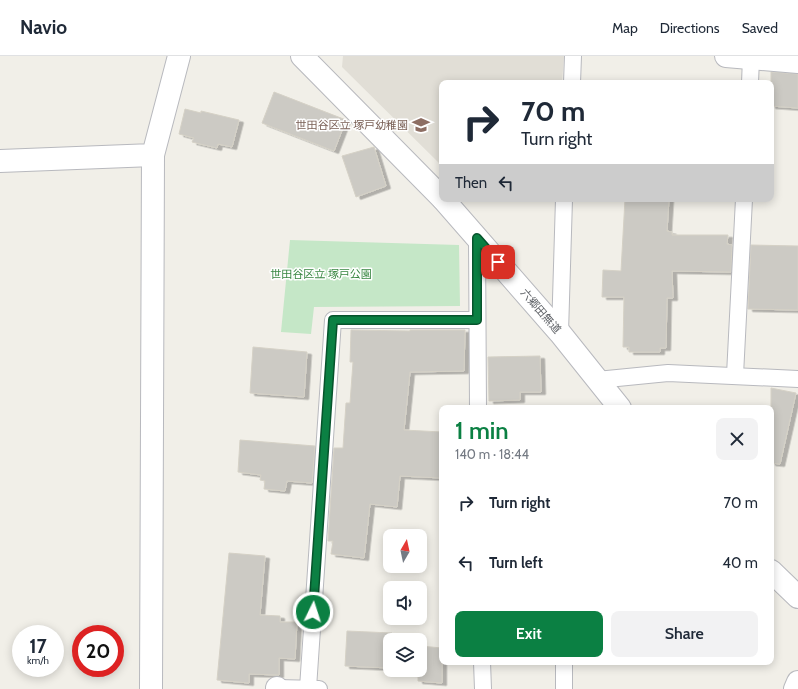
<!DOCTYPE html>
<html lang="en">
<head>
<meta charset="utf-8">
<style>
  :root { --surface:#fff; --page:#f2f2f3; --text:#1f2937; --muted:#747a83; --line:#e0e1e3; --accent:#0b8043 }
  body { margin:0; font-family:Cabin,"Noto Sans JP",sans-serif; background:var(--page); color:var(--text); height:100vh; display:flex; flex-direction:column; font-size:15px; white-space:nowrap }
  * { box-sizing:border-box; margin:0 }
  p { font-size:13px; color:var(--muted) }
  .icon { flex:none; width:22px; height:22px; fill:none; stroke:currentColor; stroke-width:2; stroke-linecap:round; stroke-linejoin:round }
  .map { position:relative; flex:1; overflow:hidden }
  .side { position:absolute; left:439px; top:349px; width:335px; height:260px; display:flex; flex-direction:column; background:var(--surface); border-radius:8px; box-shadow:0 2px 10px #0003 }
  .side>* { flex:none }
  .top-card { position:absolute; left:439px; top:24px; width:335px; height:122px; border-radius:8px; box-shadow:0 2px 10px #0003; background:#fff; color:var(--text); overflow:hidden }
  .needle { width:26px; rotate:9deg }
  .buttons { position:absolute; left:383px; top:473px; display:grid; gap:8px }
  .buttons a { display:grid; place-items:center; width:44px; height:44px; border-radius:8px; background:var(--surface); box-shadow:0 2px 10px #0003; font-size:20px }
  .speed { position:absolute; left:12px; top:569px; display:flex; gap:8px; font-size:20px; font-weight:700; text-align:center }
  .speed>* { display:grid; place-content:center; width:52px; height:52px; border-radius:50%; background:var(--surface); box-shadow:0 2px 10px #0003; line-height:1 }
  .speed small { font-size:10px; font-weight:400 }
  .speed .limit { border:6px solid #d22; background:#fff; color:#111 }
  .pin { position:absolute; display:grid; place-items:center; width:34px; height:34px; color:#fff; margin:-17px; border-radius:8px; box-shadow:0 2px 6px #0006 }
  .me { position:absolute; width:44px; margin:-22px; rotate:4deg; stroke-linejoin:round; filter:drop-shadow(0 0 3px #0008) }
  .turn { display:flex; align-items:center; gap:14px; height:84px; padding:0 16px; font-size:18px }
  .turn .icon { width:52px; height:52px; stroke-width:2.5 }
  .turn b { display:block; font-size:28px; line-height:34px }
  .then { display:flex; align-items:center; height:38px; padding:0 16px; background:#0003; gap:8px; font-size:15px }
  .round { display:grid; place-items:center; flex:none; width:42px; height:42px; border-radius:8px; background:var(--page) }
  .overview { display:flex; align-items:center; justify-content:space-between; height:68px; padding:0 16px }
  h1 { font-size:24px; font-weight:600; line-height:30px; color:var(--accent) }
  .button { display:flex; gap:8px; margin-top:auto; padding:8px 16px }
  .button a { flex:1; height:46px; border-radius:8px; background:var(--accent); color:#fff; font-size:16px; font-weight:600; line-height:46px; text-align:center }
  .button a+a { background:var(--page); color:var(--text) }
  ul { padding:0; list-style:none }
  li { display:flex; align-items:center; gap:12px; height:60px; padding:0 16px }
  li div { flex:1 }
  li b { display:block; font-size:15px }
  li em { font-style:normal }
  header { display:flex; align-items:center; gap:24px; box-sizing:border-box; height:56px; padding:0 20px; background:var(--surface); border-bottom:1px solid var(--line) }
  header strong { font-size:19px }
  nav { display:flex; gap:22px; margin-inline-start:auto; font-size:14px }
  .map>svg:first-child { display:block }
  .education { fill:#e1ded6 }
  .green { fill:#c5e7c7 }
  .building { fill:#cccac4; stroke:#d5d1c6; filter:url(#shadow) }
  .lines { fill:none; stroke-linecap:round; stroke-linejoin:round }
  .service-casing { stroke:#b8b9be; stroke-width:18 }
  .minor-casing { stroke:#b8b9be; stroke-width:24 }
  .service { stroke:#fff; stroke-width:16 }
  .minor { stroke:#fff; stroke-width:22 }
  .route-casing { stroke:#07532c; stroke-width:10 }
  .route { stroke:#0b8043; stroke-width:7 }
  .labels { text-anchor:middle; dominant-baseline:central; stroke-width:3; stroke-linejoin:round; paint-order:stroke }
  .education-label { font-size:11px; fill:#785e54; stroke:#fff; text-anchor:end }
  .park-label { font-size:11px; fill:#378640; stroke:#fff }
  .street-label { font-size:11px; fill:#5f6267; stroke:#fff }
</style>
</head>
<body>
<header>
<strong>Navio</strong>
<nav><a>Map</a><a>Directions</a><a>Saved</a></nav>
</header>
<div class="map">
<svg width="798" height="633" viewBox="0 0 798 633">
  <defs>
    <filter id="shadow"><feDropShadow dx="4.5" dy="2.5" stdDeviation="0" flood-color="#0004"/></filter>
  </defs>
  <rect width="100%" height="100%" fill="#f1efe8"/>
  <polygon class="education" points="343,0 564,0 562,27 442,27 442,110 342,11"/>
  <polygon class="green" points="290,184 459,189 460,250 314,251 311,278 281,276"/>
  <g class="building">
    <polygon points="771,16 798,18 798,52 771,50"/>
    <polygon points="274,36 346,64 334,95 262,67"/>
    <polygon points="185,53 201,57 201,55 239,64 232,91 218,88 217,92 192,86 194,82 179,78"/>
    <polygon points="374,91 386,130 356,141 342,100"/>
    <polygon points="625,143 669,143 667,175 672,176 672,179 728,179 727,188 732,189 731,216 672,215 673,242 667,242 666,292 660,292 660,296 629,296 629,291 623,291 624,241 602,241 603,214 621,215"/>
    <polygon points="751,189 798,190 798,254 748,253"/>
    <polygon points="351,274 410,275 410,274 465,274 464,315 410,316 404,374 442,376 442,422 400,420 397,451 370,448 364,502 331,498 333,485 328,485 334,392 343,392 346,347 350,347 353,306 350,306"/>
    <polygon points="253,291 307,296 304,341 250,337"/>
    <polygon points="540,300 541,336 520,336 520,344 489,345 488,301"/>
    <polygon points="771,332 796,337 780,408 771,407"/>
    <polygon points="240,384 315,390 312,427 287,425 285,435 264,433 265,425 260,424 261,419 238,416"/>
    <polygon points="229,497 265,500 260,559 280,560 280,566 297,566 295,603 279,602 279,619 249,618 249,627 217,624"/>
    <polygon points="347,575 392,577 391,584 390,584 390,612 345,610"/>
    <polygon points="420,590 442,592 442,627 418,625 418,618 402,617 402,614 420,614"/>
  </g>
  <g class="lines">
    <g class="service-casing">
      <g id="service">
        <polyline points="572,27 573,0"/>
        <polyline points="750,27 751,2"/>
        <polyline points="477,182 478,352"/>
        <polyline points="560,277 564,143"/>
        <polyline points="735,319 744,143"/>
        <polyline points="597,324 668,317 798,323"/>
        <polyline points="482,606 483,633"/>
        <polyline points="564,606 564,633"/>
        <polyline points="277,632 319,633"/>
        <polyline points="308,632 333,264 477,264"/>
      </g>
    </g>
    <g class="minor-casing">
      <g id="minor">
        <polyline points="302,0 442,142"/>
        <polyline points="726,0 798,6"/>
        <polyline points="0,105 153,99 179,0"/>
        <polyline points="443,143 560,277 620,352"/>
        <polyline points="771,515 798,541"/>
        <polyline points="151,633 153,99"/>
        <polyline points="277,633 277,632"/>
        <polyline points="795,633 798,626"/>
      </g>
    </g>
    <use href="#service" class="service"/>
    <use href="#minor" class="minor"/>
  </g>
  <g class="lines">
    <g class="route-casing">
      <polyline id="route" points="313,556 333,264 477,264 477,182 498,206"/>
    </g>
    <use href="#route" class="route"/>
  </g>
  <defs>
    <g id="school-bare" transform="scale(1.38)"><path d="M0-5L7-2L0 1L-7-2ZM-4 1L0 2.5L4 1V4Q0 6-4 4Z" fill="#8d6e63" stroke="#fff" stroke-width="2.5" paint-order="stroke"/></g>
  </defs>
  <g fill-rule="evenodd">
    <use href="#school-bare" x="421" y="69"/>
  </g>
  <g class="labels">
    <g class="education-label">
      <text x="408" y="69">世田谷区立 塚戸幼稚園</text>
    </g>
    <g class="park-label">
      <text x="321" y="218">世田谷区立 塚戸公園</text>
    </g>
    <g class="street-label">
      <text transform="translate(541 255) rotate(49)">六郷田無道</text>
    </g>
  </g>
</svg>
<div class="buttons">
<a><svg class="needle" viewBox="-14 -14 28 28"><path d="M0-13l5 13h-10z" fill="#e53935"/><path d="M0 13l5-13h-10z" fill="#747a83"/></svg></a>
<a><svg class="icon" aria-label="sound" viewBox="0 0 24 24"><path d="M4 9h4l5-4v14l-5-4H4zM17 9q2 3 0 6"/></svg></a>
<a><svg class="icon" aria-label="layers" viewBox="0 0 24 24"><path d="M12 4l9 5-9 5-9-5zM3 14l9 5 9-5"/></svg></a>
</div>
<div class="speed"><div>17<small>km/h</small></div><div class="limit">20</div></div>
<div class="pin" style="left:498px;top:206px;background:#d93025"><svg class="icon" aria-label="arrive" viewBox="0 0 24 24"><path d="M6 21V4h12l-3 4 3 4H6"/></svg></div>
<svg class="me" style="left:313px;top:556px" viewBox="-20 -20 40 40"><circle r="17" fill="#0b8043" stroke="#fff" stroke-width="3"/><path d="M0-11L8 9 0 5-8 9z" fill="#fff"/></svg>
<div class="top-card">
<div class="turn"><svg class="icon" aria-label="right" viewBox="0 0 24 24"><path d="M7 20v-9h11M14 6l5 5-5 5"/></svg><div><b>70 m</b>Turn right</div></div>
<div class="then">Then<svg class="icon" aria-label="left" viewBox="0 0 24 24"><path d="M17 20v-9H6M10 6l-5 5 5 5"/></svg></div>
</div>
<section class="side">
<div class="overview"><div><h1>1 min</h1><p>140 m · 18:44</p></div><a class="round"><svg class="icon" aria-label="close" viewBox="0 0 24 24"><path d="M6 6l12 12M18 6L6 18"/></svg></a></div>
<ul>
<li><svg class="icon" aria-label="right" viewBox="0 0 24 24"><path d="M7 20v-9h11M14 6l5 5-5 5"/></svg><div><b>Turn right</b></div><em>70 m</em></li>
<li><svg class="icon" aria-label="left" viewBox="0 0 24 24"><path d="M17 20v-9H6M10 6l-5 5 5 5"/></svg><div><b>Turn left</b></div><em>40 m</em></li>
</ul>
<div class="button"><a>Exit</a><a>Share</a></div>
</section>
</div>
</body>
</html>
